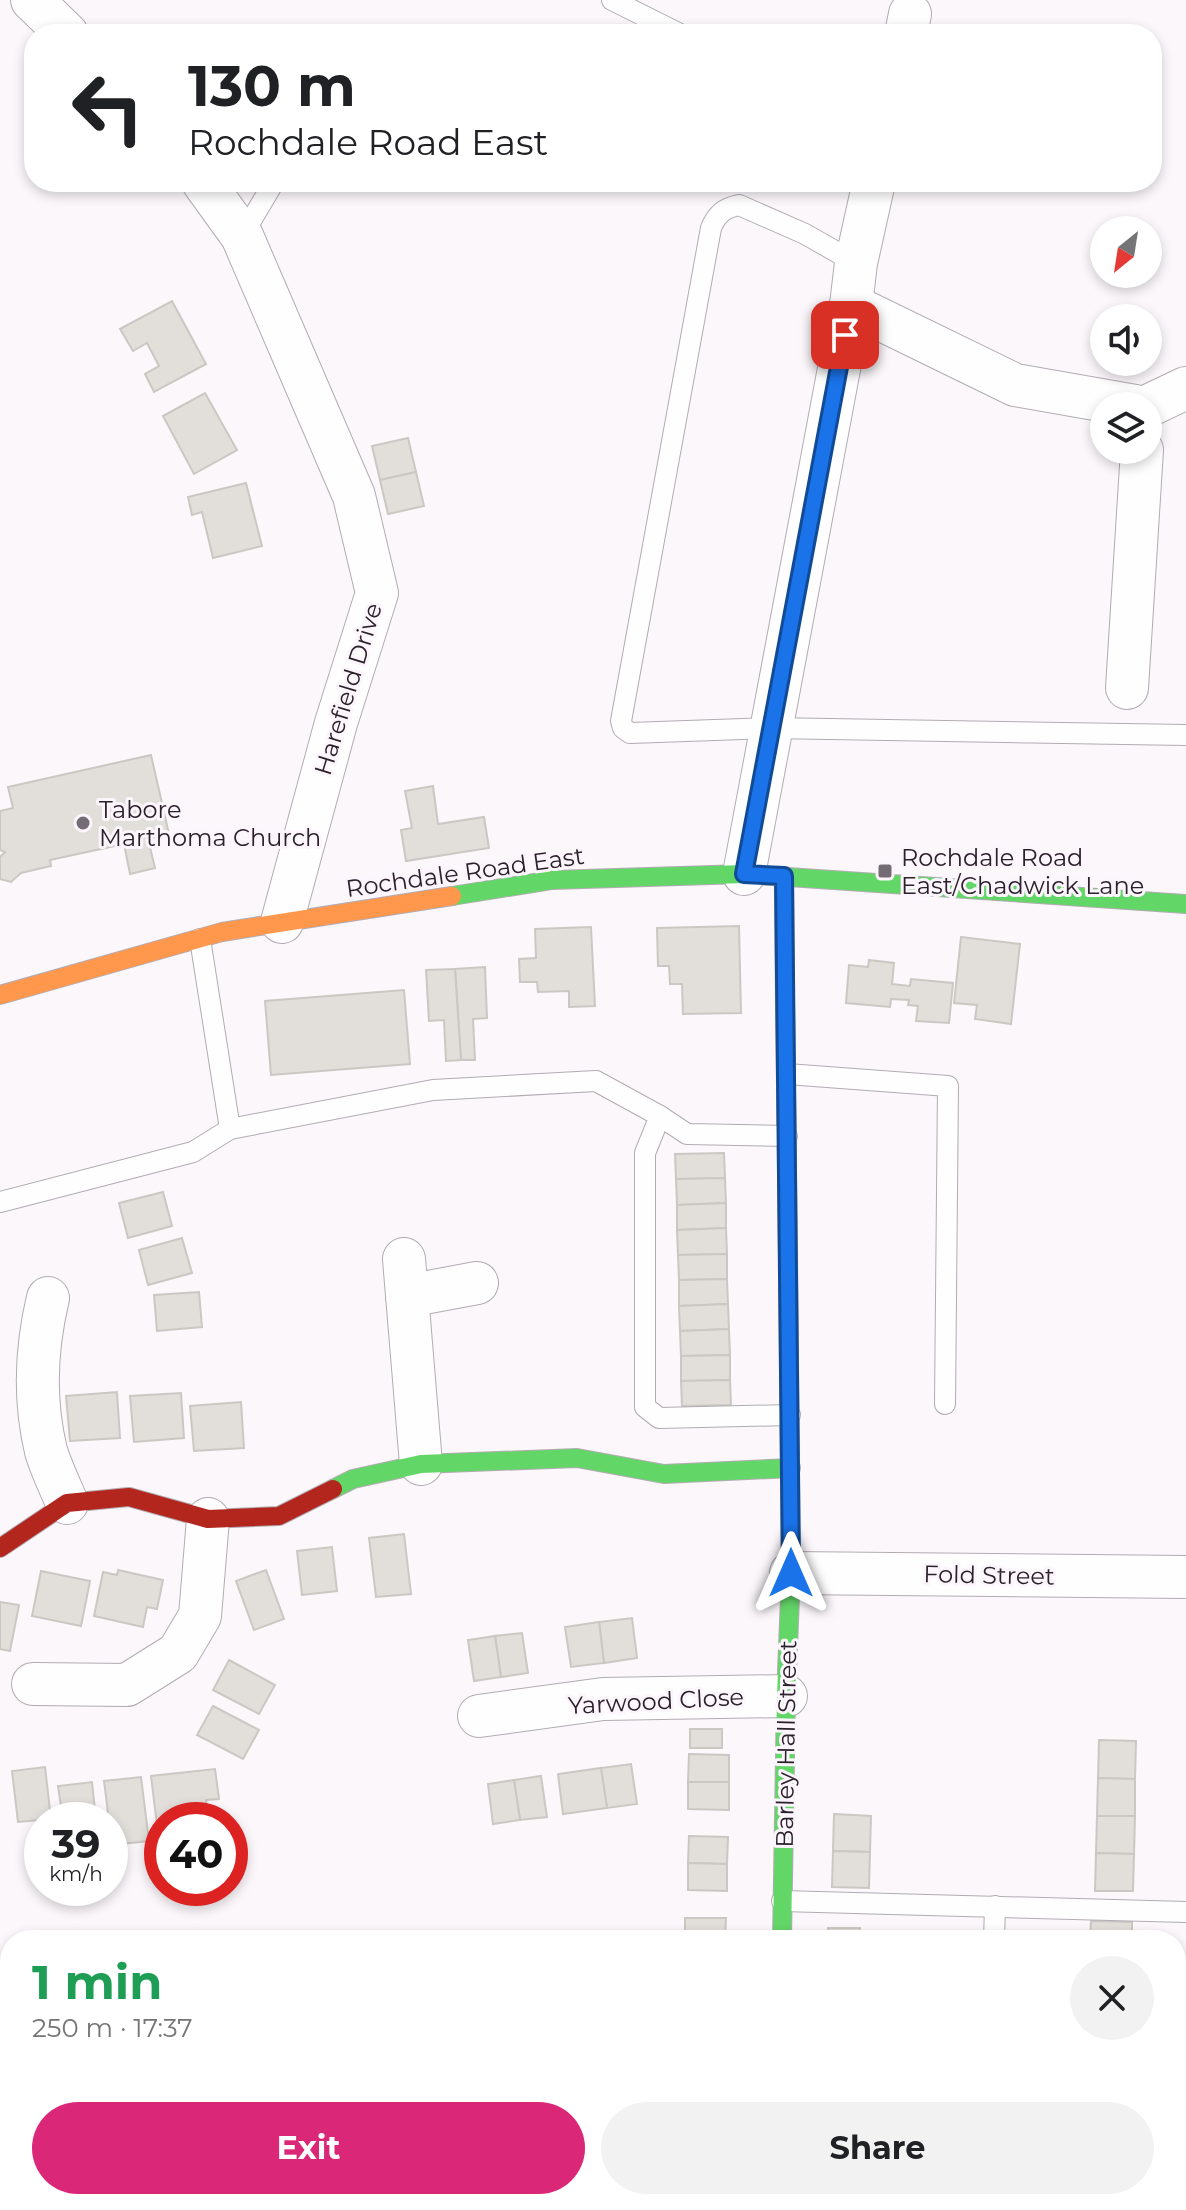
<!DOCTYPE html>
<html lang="en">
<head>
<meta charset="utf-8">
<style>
  :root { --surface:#fff; --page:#f2f2f2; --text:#202124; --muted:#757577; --accent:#db2777 }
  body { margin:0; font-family:Montserrat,sans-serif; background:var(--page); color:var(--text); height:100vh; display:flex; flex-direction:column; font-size:30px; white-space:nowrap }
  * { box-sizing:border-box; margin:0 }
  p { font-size:26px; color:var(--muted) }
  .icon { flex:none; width:44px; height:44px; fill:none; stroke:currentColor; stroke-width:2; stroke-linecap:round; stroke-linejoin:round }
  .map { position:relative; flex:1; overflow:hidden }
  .sheet { position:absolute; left:0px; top:1930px; width:1186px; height:280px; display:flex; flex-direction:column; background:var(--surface); border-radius:32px 32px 0 0; box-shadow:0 4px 12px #0003 }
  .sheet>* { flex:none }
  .guide { position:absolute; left:24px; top:24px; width:1138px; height:168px; border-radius:32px; box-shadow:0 4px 12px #0003; background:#fff; color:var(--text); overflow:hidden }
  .needle { width:52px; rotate:210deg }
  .buttons { position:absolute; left:1090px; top:216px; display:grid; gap:16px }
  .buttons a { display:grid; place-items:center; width:72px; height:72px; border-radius:50%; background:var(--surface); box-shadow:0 4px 12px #0003; font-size:40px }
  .speed { position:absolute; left:24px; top:1802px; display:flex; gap:16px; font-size:40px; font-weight:700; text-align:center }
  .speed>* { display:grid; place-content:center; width:104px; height:104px; border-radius:50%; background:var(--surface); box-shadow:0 4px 12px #0003; line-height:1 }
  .speed small { font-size:20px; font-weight:400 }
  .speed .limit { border:12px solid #d22; background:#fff; color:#111 }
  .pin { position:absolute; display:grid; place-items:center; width:68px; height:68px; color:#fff; margin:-34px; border-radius:16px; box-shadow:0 4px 12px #0006 }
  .me { position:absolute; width:88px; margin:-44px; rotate:0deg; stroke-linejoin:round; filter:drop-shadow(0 0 6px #0008) }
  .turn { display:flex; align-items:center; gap:28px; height:168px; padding:0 32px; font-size:36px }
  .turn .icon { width:104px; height:104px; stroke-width:2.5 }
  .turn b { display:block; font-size:56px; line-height:68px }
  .round { display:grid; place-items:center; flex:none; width:84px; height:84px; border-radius:42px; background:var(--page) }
  .headline { display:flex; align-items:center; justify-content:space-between; height:136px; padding:0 32px }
  h1 { font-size:48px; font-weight:700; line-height:60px; color:#1e9e55 }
  .primary-button { display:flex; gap:16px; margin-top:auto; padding:16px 32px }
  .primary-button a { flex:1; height:92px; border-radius:48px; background:var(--accent); color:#fff; font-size:32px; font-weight:700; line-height:92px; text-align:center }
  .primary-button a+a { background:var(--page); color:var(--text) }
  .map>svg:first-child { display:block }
  .building { fill:#e2dfdb; stroke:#cbc8c3; stroke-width:2 }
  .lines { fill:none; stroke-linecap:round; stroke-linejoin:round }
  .lane-casing { stroke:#b2acb2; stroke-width:22 }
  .street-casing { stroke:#b2acb2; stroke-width:44 }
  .fast-casing { stroke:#b2acb2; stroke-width:20 }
  .slow-casing { stroke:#b2acb2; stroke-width:20 }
  .jam-casing { stroke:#b2acb2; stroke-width:20 }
  .lane { stroke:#fefefe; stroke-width:20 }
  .street { stroke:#fefefe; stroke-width:42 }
  .fast { stroke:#63d668; stroke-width:18 }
  .slow { stroke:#ff974d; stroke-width:18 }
  .jam { stroke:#b3261e; stroke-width:18 }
  .route-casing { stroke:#114b97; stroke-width:20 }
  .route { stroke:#1a73e8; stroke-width:14 }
  .poi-dot { fill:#746c74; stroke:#fcf6fc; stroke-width:3 }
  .labels { text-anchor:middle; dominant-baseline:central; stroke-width:6; stroke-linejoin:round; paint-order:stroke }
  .street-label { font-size:24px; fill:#2b212b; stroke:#fcf6fc }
  .poi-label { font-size:24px; fill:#2b212b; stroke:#fcf6fc; text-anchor:start }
</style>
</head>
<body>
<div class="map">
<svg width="1186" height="2210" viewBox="0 0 1186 2210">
  <rect width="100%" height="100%" fill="#fbf7fb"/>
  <g class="building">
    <polygon points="172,301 206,364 154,392 145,374 159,366 147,343 133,351 120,329"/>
    <polygon points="205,393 237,450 194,474 163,416"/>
    <polygon points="408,438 416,472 380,480 372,446"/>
    <polygon points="416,472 424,506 388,514 380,480"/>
    <polygon points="246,483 262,546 213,558 202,512 192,515 188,497"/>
    <polygon points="151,755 169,834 148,839 155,868 130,874 124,844 50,860 51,866 21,873 11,882 0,879 0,857 5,852 0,850 0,811 13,808 8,787"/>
    <polygon points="433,786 438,824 484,817 489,848 406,861 401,830 412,828 405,791"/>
    <polygon points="739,926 741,1013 683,1014 682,984 670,984 669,966 658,966 657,928"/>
    <polygon points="591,927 595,1006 569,1007 569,991 538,992 537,982 520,982 519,959 536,958 535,929"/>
    <polygon points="961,937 1020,944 1011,1024 975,1019 977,1005 954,1003"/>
    <polygon points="869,960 894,963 892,984 910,986 911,979 953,983 949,1023 916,1021 918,1006 908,1005 909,1000 891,999 890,1007 846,1003 849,965 868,967"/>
    <polygon points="485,967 487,1018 473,1019 475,1060 461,1060 455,969"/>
    <polygon points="455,969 461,1060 446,1061 444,1020 429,1021 426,970"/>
    <polygon points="404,990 410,1064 271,1075 265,1001"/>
    <polygon points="724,1153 725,1178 676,1179 675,1154"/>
    <polygon points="725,1178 726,1203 677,1205 676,1179"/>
    <polygon points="163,1192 172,1226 128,1238 119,1203"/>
    <polygon points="726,1203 726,1228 677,1230 677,1205"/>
    <polygon points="726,1228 727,1254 678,1255 677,1230"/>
    <polygon points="182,1238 192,1273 148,1285 139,1250"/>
    <polygon points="727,1254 727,1279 679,1280 678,1255"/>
    <polygon points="727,1279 728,1304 679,1306 679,1280"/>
    <polygon points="199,1292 202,1327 157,1331 154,1295"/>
    <polygon points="728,1304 729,1329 680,1331 679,1306"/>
    <polygon points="729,1329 730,1355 681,1356 680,1331"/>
    <polygon points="730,1355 730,1380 681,1381 681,1356"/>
    <polygon points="730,1380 731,1405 682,1406 681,1381"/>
    <polygon points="117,1392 120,1438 70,1441 66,1396"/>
    <polygon points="181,1393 184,1438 134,1442 130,1396"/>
    <polygon points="241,1402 244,1448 194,1451 190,1406"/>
    <polygon points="404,1534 411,1594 376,1597 369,1538"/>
    <polygon points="332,1547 337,1591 302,1595 297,1551"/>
    <polygon points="118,1570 163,1580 157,1609 147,1607 143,1627 94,1616 103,1572 117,1575"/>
    <polygon points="266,1570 284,1619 254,1630 236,1581"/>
    <polygon points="41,1571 90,1581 81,1626 32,1616"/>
    <polygon points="0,1602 19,1605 10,1651 0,1649"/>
    <polygon points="632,1618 637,1658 604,1663 599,1622"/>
    <polygon points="599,1622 604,1663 571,1667 565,1627"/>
    <polygon points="522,1633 528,1673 501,1677 495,1636"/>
    <polygon points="495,1636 501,1677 474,1681 468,1640"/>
    <polygon points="229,1660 275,1685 259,1714 213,1690"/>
    <polygon points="213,1706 259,1730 243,1759 197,1735"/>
    <rect x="690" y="1729" width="32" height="19"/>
    <polygon points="1099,1740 1136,1741 1135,1779 1098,1778"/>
    <polygon points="689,1754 729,1755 729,1782 688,1782"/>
    <polygon points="631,1764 637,1804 607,1808 601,1768"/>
    <polygon points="45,1767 51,1819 18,1822 12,1771"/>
    <polygon points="601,1768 607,1808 563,1814 558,1774"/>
    <polygon points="215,1769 219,1799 206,1800 209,1819 162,1820 162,1825 157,1825 151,1776"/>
    <polygon points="541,1776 547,1817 520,1820 514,1780"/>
    <polygon points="141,1777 149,1841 112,1845 104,1781"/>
    <polygon points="1098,1778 1135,1779 1135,1816 1097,1816"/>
    <polygon points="514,1780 520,1820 493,1824 488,1784"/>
    <polygon points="92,1782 96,1820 63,1820 58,1786"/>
    <polygon points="688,1782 729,1782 729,1810 688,1809"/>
    <polygon points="834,1814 871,1816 870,1852 833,1851"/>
    <polygon points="1097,1816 1135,1816 1134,1854 1096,1853"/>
    <polygon points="689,1836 728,1837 727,1864 688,1863"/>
    <polygon points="833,1851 870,1852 869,1888 832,1887"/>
    <polygon points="1096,1853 1134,1854 1133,1891 1095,1891"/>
    <polygon points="688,1863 727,1864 727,1891 688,1890"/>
    <polygon points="685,1918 726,1918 725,1940 685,1940"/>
    <polygon points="1091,1921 1132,1922 1132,1940 1090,1940"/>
    <rect x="828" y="1928" width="32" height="12"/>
    <rect x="335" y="1932" width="29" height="8"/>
    <polygon points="364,1932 394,1933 394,1940 364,1940"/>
    <rect x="394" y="1933" width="30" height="7"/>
    <rect x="424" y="1933" width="30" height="7"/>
    <polygon points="454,1933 484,1934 484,1940 454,1940"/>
    <polygon points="514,1933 513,1940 484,1940 484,1934"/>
    <polygon points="514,1933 543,1934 543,1940 513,1940"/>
    <rect x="566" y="1934" width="29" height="6"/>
    <rect x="595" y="1934" width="29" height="6"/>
    <polygon points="10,1998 10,2051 5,2052 0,2021 0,1999"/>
    <polygon points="10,2075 10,2200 145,2200 146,2203 105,2210 0,2210 0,2076"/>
    <polygon points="398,2200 431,2200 432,2210 400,2210"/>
    <polygon points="683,2200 715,2200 715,2210 682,2210"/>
    <polygon points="1081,2200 1125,2200 1125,2208 1080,2207"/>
    <polygon points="1080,2207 1125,2208 1125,2210 1080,2210"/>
  </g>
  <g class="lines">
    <g class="lane-casing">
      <g id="lane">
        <polyline points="612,0 680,34"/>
        <polyline points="242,236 274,182"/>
        <path d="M856 263 805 234 739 205C724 208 717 214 711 228L621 721 623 728 630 733 771 728 1186 735"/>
        <polyline points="787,1074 948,1086 945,1404"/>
        <polyline points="660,1116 645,1153 645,1407 659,1418 790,1415"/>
        <polyline points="230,1129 433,1090 596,1081 660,1116 687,1134 787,1136"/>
        <polyline points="0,1202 193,1152 230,1129 200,939"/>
        <polyline points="782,1901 1186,1912"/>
        <polyline points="994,1940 995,1906"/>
        <polyline points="987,2210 988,2200"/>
      </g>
    </g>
    <g class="street-casing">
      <g id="street">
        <polyline points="32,0 67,34"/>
        <polyline points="906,34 910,14"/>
        <polyline points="203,182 242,236 354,496 377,593 336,723 282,922"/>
        <polyline points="851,305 1015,385 1135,406"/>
        <polyline points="1148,406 1186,388"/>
        <polyline points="1127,688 1142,450"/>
        <polyline points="744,874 851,305 856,263 874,182"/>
        <polyline points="404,1259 421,1464"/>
        <polyline points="407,1296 477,1283"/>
        <path d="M48 1298C36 1348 34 1401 46 1451 51 1468 60 1486 67 1503"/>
        <polyline points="791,1573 1186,1577"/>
        <polyline points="33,1684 127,1685 178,1653 200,1616 208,1519"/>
        <polyline points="479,1716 603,1699 786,1696"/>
        <polyline points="357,2200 359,2210"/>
        <polyline points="777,2210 778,2200"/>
      </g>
    </g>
    <g class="fast-casing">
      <g id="fast">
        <polyline points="784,876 785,1003"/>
        <polyline points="452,896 552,880 744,874 1186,904"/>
        <polyline points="333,1489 353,1479 421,1464 577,1458 664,1474 791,1468"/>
        <polyline points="782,1940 786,1696 791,1573 788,1257"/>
      </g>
    </g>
    <g class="slow-casing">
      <g id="slow">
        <polyline points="0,995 222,932 452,896"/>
        <polyline points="785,1003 788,1257"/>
      </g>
    </g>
    <g class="jam-casing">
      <polyline id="jam" points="0,1548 67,1503 129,1497 208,1519 279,1516 333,1489"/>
    </g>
    <use href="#lane" class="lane"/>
    <use href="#street" class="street"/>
    <use href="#fast" class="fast"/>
    <use href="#slow" class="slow"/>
    <use href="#jam" class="jam"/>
  </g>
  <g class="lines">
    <g class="route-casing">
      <polyline id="route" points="791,1573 784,876 744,874 845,335"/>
    </g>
    <use href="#route" class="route"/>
  </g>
  <g class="poi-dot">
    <circle cx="83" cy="823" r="8"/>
    <rect x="877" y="863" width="16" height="16" rx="4"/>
  </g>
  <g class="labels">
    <g class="street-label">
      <text transform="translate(348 689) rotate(-73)">Harefield Drive</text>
      <text transform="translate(465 872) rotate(-8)">Rochdale Road East</text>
      <text transform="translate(989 1575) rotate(1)">Fold Street</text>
      <text transform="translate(656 1701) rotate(-3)">Yarwood Close</text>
      <text transform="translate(786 1744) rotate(-89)">Barley Hall Street</text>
    </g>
    <g class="poi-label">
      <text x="99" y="809">Tabore<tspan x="99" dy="28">Marthoma Church</tspan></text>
      <text x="901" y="857">Rochdale Road<tspan x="901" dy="28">East/Chadwick Lane</tspan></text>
    </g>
  </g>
</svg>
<div class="buttons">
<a><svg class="needle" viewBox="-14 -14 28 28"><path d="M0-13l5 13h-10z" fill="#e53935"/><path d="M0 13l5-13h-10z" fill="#757577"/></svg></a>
<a><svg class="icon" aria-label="sound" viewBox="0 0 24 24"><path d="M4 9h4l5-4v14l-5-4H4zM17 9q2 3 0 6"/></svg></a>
<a><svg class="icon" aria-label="layers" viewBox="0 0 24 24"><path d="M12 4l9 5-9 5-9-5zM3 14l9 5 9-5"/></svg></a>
</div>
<div class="speed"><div>39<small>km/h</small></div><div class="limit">40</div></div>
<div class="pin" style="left:845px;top:335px;background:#d93025"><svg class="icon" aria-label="arrive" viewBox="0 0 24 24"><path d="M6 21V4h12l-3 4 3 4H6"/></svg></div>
<svg class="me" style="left:791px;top:1573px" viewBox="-20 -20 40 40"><path d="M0-17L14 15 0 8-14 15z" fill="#1a73e8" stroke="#fff" stroke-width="4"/></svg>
<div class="guide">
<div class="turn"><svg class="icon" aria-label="left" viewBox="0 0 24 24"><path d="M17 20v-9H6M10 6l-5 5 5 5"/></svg><div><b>130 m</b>Rochdale Road East</div></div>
</div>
<section class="sheet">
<div class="headline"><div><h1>1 min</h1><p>250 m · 17:37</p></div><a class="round"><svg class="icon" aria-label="close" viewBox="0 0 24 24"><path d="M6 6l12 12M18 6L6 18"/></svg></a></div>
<div class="primary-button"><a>Exit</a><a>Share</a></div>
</section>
</div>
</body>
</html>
